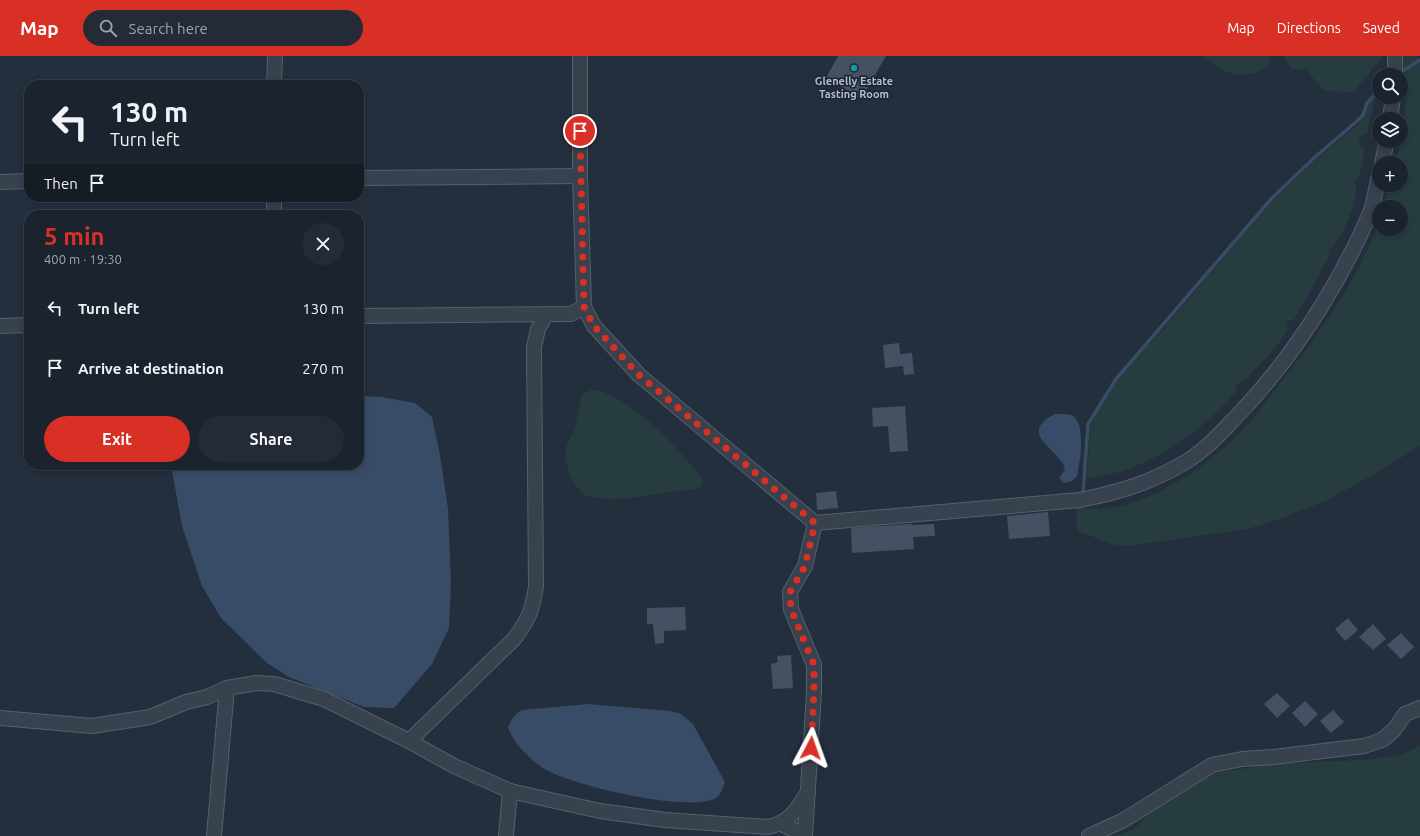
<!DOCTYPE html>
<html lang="en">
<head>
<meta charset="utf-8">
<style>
  :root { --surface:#1b232e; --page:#242b36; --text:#f1f3f6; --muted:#a0a4aa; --line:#39404a; --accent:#d93025 }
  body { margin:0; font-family:Ubuntu,sans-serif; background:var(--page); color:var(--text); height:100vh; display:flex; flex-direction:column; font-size:15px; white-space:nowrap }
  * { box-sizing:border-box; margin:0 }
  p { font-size:13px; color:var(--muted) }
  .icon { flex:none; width:22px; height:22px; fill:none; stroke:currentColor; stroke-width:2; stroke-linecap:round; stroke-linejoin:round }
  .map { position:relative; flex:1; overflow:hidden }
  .sheet { position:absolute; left:24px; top:154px; width:340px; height:260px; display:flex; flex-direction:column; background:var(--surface); border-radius:16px; box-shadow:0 2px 6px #0003,0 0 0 1px var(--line) }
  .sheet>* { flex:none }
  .top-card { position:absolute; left:24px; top:24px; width:340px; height:122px; border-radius:16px; box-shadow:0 2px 6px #0003,0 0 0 1px var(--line); background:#1b232e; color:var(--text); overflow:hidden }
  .tools { position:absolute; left:1372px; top:12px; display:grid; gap:8px }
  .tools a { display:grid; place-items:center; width:36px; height:36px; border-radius:50%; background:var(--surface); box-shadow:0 2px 6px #0003,0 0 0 1px var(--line); font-size:20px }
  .pin { position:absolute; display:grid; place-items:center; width:34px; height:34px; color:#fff; margin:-17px; border:2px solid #fff; border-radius:50%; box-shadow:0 1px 4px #0007 }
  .me { position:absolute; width:44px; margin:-22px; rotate:4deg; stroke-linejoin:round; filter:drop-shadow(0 0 3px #0008) }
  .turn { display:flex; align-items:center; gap:14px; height:84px; padding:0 20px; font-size:18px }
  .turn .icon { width:52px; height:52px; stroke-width:2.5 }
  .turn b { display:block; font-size:28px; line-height:34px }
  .then { display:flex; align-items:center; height:38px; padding:0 20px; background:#0003; gap:8px; font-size:15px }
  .round { display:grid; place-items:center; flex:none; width:42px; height:42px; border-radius:21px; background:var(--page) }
  .headline { display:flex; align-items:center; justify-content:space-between; height:68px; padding:0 20px }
  h1 { font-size:24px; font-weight:700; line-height:30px; color:var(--accent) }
  .primary-button { display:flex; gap:8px; margin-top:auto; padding:8px 20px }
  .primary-button a { flex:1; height:46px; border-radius:24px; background:var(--accent); color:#fff; font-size:16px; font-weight:700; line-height:46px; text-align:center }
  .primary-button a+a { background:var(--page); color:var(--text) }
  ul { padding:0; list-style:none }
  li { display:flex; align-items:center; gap:12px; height:60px; padding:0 20px }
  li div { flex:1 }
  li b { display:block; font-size:15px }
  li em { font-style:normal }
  header { display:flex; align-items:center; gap:24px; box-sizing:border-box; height:56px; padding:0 20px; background:var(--accent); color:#fff }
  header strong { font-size:19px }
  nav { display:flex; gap:22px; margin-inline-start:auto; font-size:14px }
  .search { width:280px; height:36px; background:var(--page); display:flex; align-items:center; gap:10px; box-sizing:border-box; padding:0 14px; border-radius:22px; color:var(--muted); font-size:15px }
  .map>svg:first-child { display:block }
  .green { fill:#263c3f }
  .water { fill:#394c67 }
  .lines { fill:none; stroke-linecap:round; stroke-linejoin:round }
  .stream { stroke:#394c67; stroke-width:3.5 }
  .building { fill:#455162 }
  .street-casing { stroke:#565f6c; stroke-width:16 }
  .street { stroke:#38414e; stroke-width:14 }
  .route { stroke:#d93025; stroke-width:7; stroke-dasharray:0 12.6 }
  .culture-dot { fill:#0f9aa8; stroke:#1d2633; stroke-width:1.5 }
  .labels { text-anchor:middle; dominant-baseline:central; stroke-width:3.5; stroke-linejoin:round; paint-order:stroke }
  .poi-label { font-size:11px; font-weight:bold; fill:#b4bcc9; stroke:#1d2633 }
</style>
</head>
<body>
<header>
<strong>Map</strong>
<div class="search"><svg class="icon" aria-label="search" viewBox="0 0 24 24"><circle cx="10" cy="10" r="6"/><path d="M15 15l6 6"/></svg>Search here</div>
<nav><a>Map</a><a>Directions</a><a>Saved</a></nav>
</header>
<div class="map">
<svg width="1420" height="780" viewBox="0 0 1420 780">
  <rect width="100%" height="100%" fill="#242f3e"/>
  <g class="green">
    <path d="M1203 0H1269L1270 8C1265 14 1261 15 1254 17 1232 23 1220 13 1203 0Z"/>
    <polygon points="1283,0 1383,0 1353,36 1325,35 1315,25 1307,13 1292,13"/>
    <path d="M1401 0H1417L1420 4V390L1373 419 1323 446 1274 465 1247 473 1135 489H1115L1080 476 1077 472V450H1081C1091 457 1113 452 1125 449 1167 437 1206 409 1237 380 1252 366 1265 347 1277 331 1317 281 1356 228 1379 167V173H1401V151H1384L1389 129H1401V107H1395L1401 85 1407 37 1401 23Z"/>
    <path d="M1375 41 1367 78H1364L1358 84 1360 90 1365 92 1359 121 1356 123C1354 128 1357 133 1356 138 1353 155 1341 185 1329 195V201L1295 262 1293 265 1288 264 1286 267 1288 273 1276 291 1244 325 1236 329 1237 334C1199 379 1147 415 1087 423L1090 369 1111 333 1132 305 1162 274 1270 147 1309 109 1359 68C1366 60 1367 46 1375 41Z"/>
    <path d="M590 334C626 334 681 395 702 422L703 427 700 432 621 443H603L584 439 574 428 570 419 566 406V391L575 372 581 340Z"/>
    <polygon points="1420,689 1420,780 1115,780 1134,773 1143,764 1150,753 1182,733 1215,717 1281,707 1367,704 1404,698"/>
  </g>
  <g class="water">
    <polygon points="359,340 381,341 415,347 432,361 440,399 448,453 451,528 449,572 432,608 394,652 364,651 289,621 267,607 221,562 202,530 182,470 171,409 359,409"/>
    <path d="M1055 358C1060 358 1067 358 1071 359 1087 366 1080 407 1077 420L1072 425 1064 427 1059 422 1065 414C1063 394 1014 379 1055 358Z"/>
    <path d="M588 648 671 655 681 658 693 668 725 726C722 732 721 740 714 743 686 756 565 729 540 710 528 701 512 685 508 671 512 663 514 658 522 654Z"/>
  </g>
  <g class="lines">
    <g class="stream">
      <polyline points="1404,14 1420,4"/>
      <polyline points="1083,437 1088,368 1116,323 1272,142 1315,101 1356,66 1363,59 1367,47 1379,34"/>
    </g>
  </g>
  <g class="building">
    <polygon points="838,0 886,0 861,43 826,22"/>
    <polygon points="899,287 900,298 912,297 914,318 904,319 903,310 885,312 883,289"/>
    <polygon points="905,350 908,395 890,396 888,370 873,371 872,352"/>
    <polygon points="836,435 838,452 817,454 816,437"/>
    <polygon points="1048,456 1050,480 1009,483 1007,460"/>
    <polygon points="912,468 913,469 934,468 935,480 913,481 914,493 852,497 851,472"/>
    <polygon points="685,551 686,574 664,575 664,587 655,588 653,568 647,568 647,552"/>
    <polygon points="1348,562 1358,574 1345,585 1335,573"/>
    <polygon points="1373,568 1386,583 1373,594 1359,581"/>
    <polygon points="1401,577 1414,591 1401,603 1387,589"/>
    <polygon points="791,599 793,632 773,633 771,608 778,606 777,600"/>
    <polygon points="1277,637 1290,650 1277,662 1264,648"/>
    <polygon points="1305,645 1318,658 1305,671 1292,657"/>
    <polygon points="1333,654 1344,666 1331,677 1320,665"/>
  </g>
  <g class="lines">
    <g class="street-casing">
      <g id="street">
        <polyline points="1395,19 1395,0"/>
        <polyline points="274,29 275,0"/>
        <polyline points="1390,63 1393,41"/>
        <polyline points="1382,107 1387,85"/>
        <polyline points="359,122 580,120"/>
        <polyline points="0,126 29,125"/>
        <polyline points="274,141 274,159"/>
        <path d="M584 251 594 270 639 319 815 467 1080 444C1120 436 1153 426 1187 405 1205 394 1220 378 1234 363 1276 320 1309 274 1338 222 1350 200 1362 178 1371 154 1375 143 1376 130 1379 119"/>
        <polyline points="359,260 571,258 584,251 580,120 580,0"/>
        <polyline points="0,270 29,269"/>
        <polyline points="0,662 92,670 150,661 186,646 207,641 227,632 257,627 274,628 324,643 409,685"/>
        <path d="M510 735 600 755 665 764 768 771C791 766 796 754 808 736"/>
        <polyline points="781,768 805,779"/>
        <polyline points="214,780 227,632"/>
        <path d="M506 780 510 735 454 710 409 685 514 583C529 563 532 555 536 531L534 291 538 273 546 259"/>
        <polyline points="805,780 814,636 814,609 791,553 790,536 805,510 815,467"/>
        <polyline points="1089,780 1124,764 1212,709 1242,703 1274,701 1364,690 1382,684 1394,674 1405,658 1420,652"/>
      </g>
    </g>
    <use href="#street" class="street"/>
  </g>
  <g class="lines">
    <polyline class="route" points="580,75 584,251 594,270 639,319 815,467 805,510 790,536 791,553 814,609 814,636 811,692"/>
  </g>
  <circle class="culture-dot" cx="854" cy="12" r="4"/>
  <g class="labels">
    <g class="poi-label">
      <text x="854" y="25">Glenelly Estate<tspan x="854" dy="13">Tasting Room</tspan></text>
    </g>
  </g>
</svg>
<div class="tools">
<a><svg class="icon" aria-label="search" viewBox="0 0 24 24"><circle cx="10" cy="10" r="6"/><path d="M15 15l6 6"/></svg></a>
<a><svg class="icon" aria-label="layers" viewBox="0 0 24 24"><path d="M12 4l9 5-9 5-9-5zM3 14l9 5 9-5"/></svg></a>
<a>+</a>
<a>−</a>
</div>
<div class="pin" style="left:580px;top:75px;background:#d93025"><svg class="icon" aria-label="arrive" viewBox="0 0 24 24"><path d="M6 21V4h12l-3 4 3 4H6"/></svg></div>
<svg class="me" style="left:811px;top:692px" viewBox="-20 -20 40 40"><path d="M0-17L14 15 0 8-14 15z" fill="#d93025" stroke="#fff" stroke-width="4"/></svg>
<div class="top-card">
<div class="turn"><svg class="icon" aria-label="left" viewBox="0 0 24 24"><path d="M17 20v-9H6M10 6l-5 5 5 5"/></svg><div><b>130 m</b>Turn left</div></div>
<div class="then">Then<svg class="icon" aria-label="arrive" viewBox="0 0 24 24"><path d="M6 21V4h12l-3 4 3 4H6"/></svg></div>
</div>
<section class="sheet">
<div class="headline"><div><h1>5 min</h1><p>400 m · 19:30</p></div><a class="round"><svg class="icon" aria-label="close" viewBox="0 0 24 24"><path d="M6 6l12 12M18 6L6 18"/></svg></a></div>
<ul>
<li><svg class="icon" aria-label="left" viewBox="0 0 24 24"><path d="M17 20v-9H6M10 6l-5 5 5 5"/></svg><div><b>Turn left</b></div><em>130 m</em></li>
<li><svg class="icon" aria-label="arrive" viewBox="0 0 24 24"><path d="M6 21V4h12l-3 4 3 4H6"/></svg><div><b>Arrive at destination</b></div><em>270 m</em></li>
</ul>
<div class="primary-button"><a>Exit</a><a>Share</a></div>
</section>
</div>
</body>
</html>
